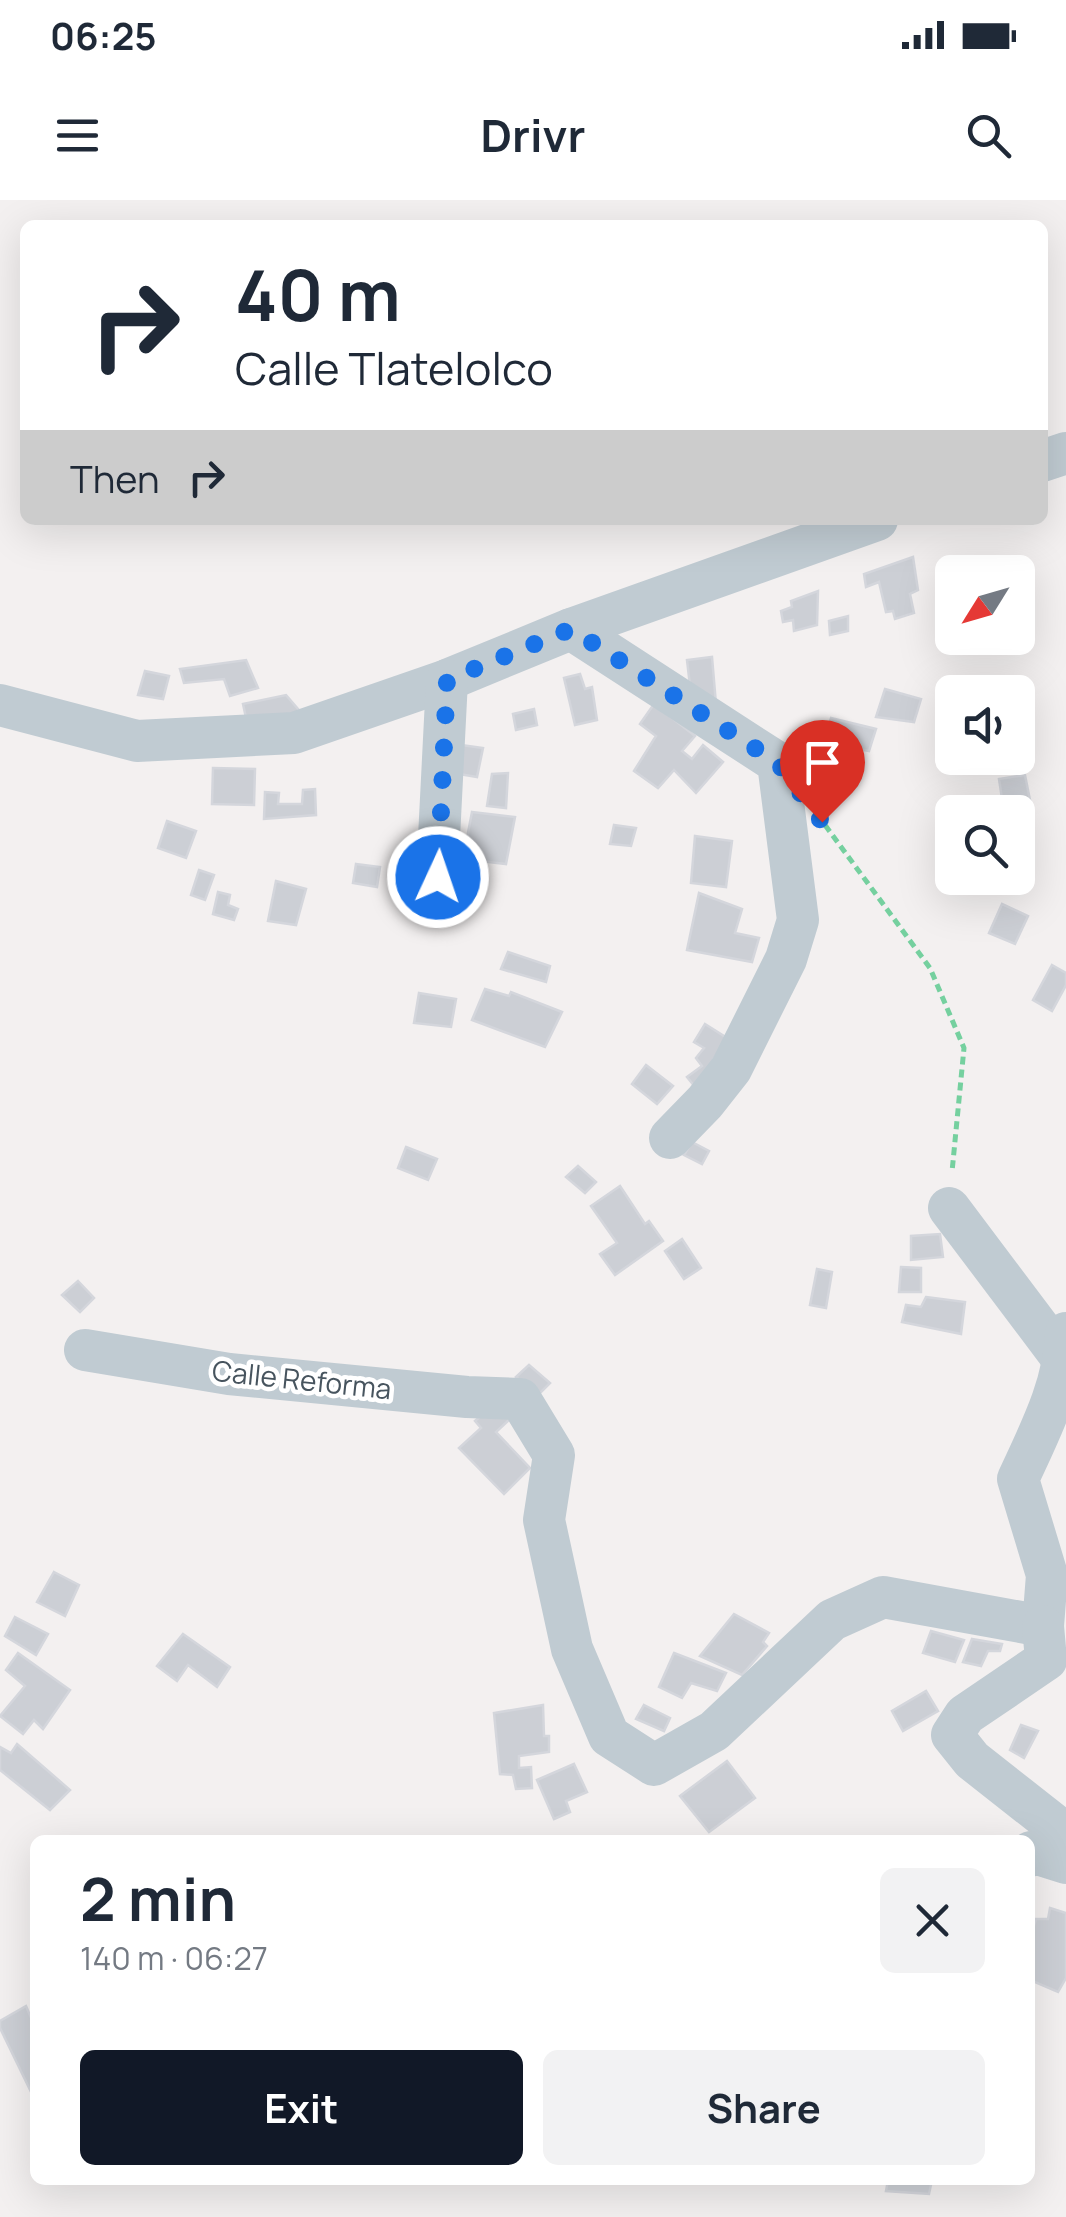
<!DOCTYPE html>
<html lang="en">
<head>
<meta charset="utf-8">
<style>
  :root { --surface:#fff; --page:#f2f2f3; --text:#1f2937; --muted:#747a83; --accent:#111827 }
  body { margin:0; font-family:Manrope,sans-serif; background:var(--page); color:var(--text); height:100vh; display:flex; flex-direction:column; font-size:38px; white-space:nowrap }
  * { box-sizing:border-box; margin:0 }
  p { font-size:32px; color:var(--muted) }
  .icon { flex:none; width:55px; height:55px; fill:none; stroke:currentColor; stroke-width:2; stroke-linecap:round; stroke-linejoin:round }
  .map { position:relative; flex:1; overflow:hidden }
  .details { position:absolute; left:30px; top:1635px; width:1005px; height:350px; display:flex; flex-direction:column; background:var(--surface); border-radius:15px; box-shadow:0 10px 40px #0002 }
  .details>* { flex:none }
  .banner { position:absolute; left:20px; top:20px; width:1028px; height:305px; border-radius:15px; box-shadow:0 10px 40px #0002; background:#fff; color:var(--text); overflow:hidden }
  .needle { width:65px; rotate:233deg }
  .tools { position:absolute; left:935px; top:355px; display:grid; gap:20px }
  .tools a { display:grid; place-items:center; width:100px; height:100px; border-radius:15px; background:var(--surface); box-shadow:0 10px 40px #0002; font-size:50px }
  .pin { position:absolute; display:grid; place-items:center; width:85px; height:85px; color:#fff; margin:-102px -42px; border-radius:50% 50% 50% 0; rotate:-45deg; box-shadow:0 0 10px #0007 }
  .pin .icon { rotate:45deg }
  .me { position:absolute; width:110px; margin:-55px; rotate:3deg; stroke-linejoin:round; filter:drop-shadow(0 0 8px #0008) }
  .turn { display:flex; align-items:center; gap:35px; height:210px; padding:0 50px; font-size:45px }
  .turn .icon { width:130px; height:130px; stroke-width:2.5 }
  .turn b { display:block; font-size:70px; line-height:85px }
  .then { display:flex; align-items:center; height:95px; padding:0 50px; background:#0003; gap:20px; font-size:38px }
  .round { display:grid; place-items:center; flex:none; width:105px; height:105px; border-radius:15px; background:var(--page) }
  .overview { display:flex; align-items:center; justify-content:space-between; height:170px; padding:0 50px }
  h1 { font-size:60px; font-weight:700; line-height:75px }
  .button { display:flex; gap:20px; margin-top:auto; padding:20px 50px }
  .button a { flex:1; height:115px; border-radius:15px; background:var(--accent); color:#fff; font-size:40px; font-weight:700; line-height:115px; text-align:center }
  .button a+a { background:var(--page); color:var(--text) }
  .status { display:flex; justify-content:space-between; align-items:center; height:70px; padding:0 50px; background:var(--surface); direction:ltr }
  .status svg { height:28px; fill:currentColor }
  header { display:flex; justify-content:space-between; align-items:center; height:130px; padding:0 50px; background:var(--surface); font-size:45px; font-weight:700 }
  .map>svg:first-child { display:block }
  .building { fill:#cccfd5; stroke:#d4d6dc; stroke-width:2.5 }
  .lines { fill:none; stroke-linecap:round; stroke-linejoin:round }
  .path { stroke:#75d09f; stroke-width:5; stroke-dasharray:8 5; stroke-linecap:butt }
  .minor { stroke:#c0cbd2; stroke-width:42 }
  .route { stroke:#1a73e8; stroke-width:18; stroke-dasharray:0 32.4 }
  .labels { text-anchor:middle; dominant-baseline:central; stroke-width:9; stroke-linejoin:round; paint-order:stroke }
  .street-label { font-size:28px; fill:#47545e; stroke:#fff }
</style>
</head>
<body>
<div class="status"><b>06:25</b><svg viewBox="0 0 49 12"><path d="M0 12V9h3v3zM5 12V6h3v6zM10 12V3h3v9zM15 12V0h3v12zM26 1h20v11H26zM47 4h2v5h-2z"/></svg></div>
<header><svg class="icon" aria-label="menu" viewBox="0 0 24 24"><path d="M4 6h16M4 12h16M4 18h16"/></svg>Drivr<svg class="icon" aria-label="search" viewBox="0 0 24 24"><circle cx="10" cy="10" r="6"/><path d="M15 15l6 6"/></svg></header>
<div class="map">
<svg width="1066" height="2017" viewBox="0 0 1066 2017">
  <rect width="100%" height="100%" fill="#f3f0f0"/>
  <g class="building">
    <polygon points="913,357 918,390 910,394 914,413 895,419 893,411 886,412 879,382 866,387 864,374"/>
    <polygon points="818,391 817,425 794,431 793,420 783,422 781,411 792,407 791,401"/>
    <polygon points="848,416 848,431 830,435 829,421"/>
    <polygon points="712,457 716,504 692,503 687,460"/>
    <polygon points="246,460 258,488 230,496 224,479 184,483 180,469"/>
    <polygon points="145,471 169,476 163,499 138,495"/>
    <polygon points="580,474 585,489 592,487 597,520 575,525 564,478"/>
    <polygon points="885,489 921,499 914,522 876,517"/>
    <polygon points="286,495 304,516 248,527 243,504"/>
    <polygon points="654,504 695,536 682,551 692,559 703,545 723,562 696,593 674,570 658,588 634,571 656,536 640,524"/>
    <polygon points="534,509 537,525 516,530 513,514"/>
    <polygon points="831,518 876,529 869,551 824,542"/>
    <polygon points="454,544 483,548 477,577 453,573"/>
    <polygon points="213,568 255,569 254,605 212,604"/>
    <polygon points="508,573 506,608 487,606 492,574"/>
    <polygon points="1025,575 1032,610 1004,612 999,579"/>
    <polygon points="315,589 316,615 264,619 265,592 279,593 278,604 302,604 303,590"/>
    <polygon points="472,612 515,617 506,664 463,659"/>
    <polygon points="167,621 196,631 186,658 158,648"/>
    <polygon points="614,625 636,628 631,646 610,644"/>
    <polygon points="695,636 732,641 726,687 691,683"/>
    <polygon points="356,664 380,667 377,687 353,683"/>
    <polygon points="199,670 214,675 205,700 191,695"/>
    <polygon points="276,681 306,689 296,725 268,721"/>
    <polygon points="218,692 230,695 228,705 238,709 234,720 213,714"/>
    <polygon points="699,693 742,709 735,733 759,738 752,762 687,750"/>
    <polygon points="1002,704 1028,716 1015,744 989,733"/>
    <polygon points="508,752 550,766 546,782 501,769"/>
    <polygon points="1052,765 1066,773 1066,785 1052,811 1033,800"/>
    <polygon points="485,789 509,796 511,792 562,812 545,847 472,820"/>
    <polygon points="419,793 456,799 451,827 414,823"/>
    <polygon points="705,824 727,838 696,888 687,877 702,866 696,858 704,848 694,842"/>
    <polygon points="646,865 673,886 657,904 632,884"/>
    <polygon points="692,942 709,951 702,964 684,955"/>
    <polygon points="406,947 437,959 428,980 398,968"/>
    <polygon points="578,966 596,982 585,993 566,977"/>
    <polygon points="620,986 645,1024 649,1021 663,1041 615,1075 600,1054 617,1043 591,1006"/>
    <polygon points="940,1034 943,1057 911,1060 911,1036"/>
    <polygon points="682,1039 701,1068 684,1079 665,1051"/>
    <polygon points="901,1067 921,1068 921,1092 899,1092"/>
    <polygon points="817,1069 832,1072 826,1108 810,1105"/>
    <polygon points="78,1081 94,1098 80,1112 62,1095"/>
    <polygon points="926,1097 965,1102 961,1134 902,1122 906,1105 921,1107"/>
    <polygon points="529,1165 550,1183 538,1195 516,1177"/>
    <polygon points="496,1203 511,1218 496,1232 530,1268 504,1294 459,1248 481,1228 475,1221"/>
    <polygon points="54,1372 79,1385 65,1416 37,1402"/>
    <polygon points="734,1414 769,1433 763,1442 767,1446 742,1475 700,1456"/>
    <polygon points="15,1417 48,1434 36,1455 5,1436"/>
    <polygon points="931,1431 964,1440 955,1462 923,1453"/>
    <polygon points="183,1434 230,1467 217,1487 188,1465 177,1481 157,1466"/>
    <polygon points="972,1439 1002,1444 1000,1451 988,1451 981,1466 963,1462"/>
    <polygon points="18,1453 70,1490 43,1529 34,1520 23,1534 0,1516 25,1486 6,1470"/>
    <polygon points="674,1453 726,1473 717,1491 691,1483 682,1498 659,1487"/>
    <polygon points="926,1491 938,1511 903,1531 892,1511"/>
    <polygon points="543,1505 544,1536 549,1536 549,1552 519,1556 519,1568 531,1567 532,1588 516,1589 513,1575 500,1574 494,1513"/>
    <polygon points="644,1505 670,1518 664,1531 636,1519"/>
    <polygon points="1021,1525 1038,1531 1024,1558 1010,1550"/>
    <polygon points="17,1544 70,1590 50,1610 0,1570 0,1547 11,1553"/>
    <polygon points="727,1561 755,1598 709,1632 680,1596"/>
    <polygon points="574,1564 587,1592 566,1601 570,1612 554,1619 537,1580"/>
    <polygon points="1050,1708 1066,1713 1066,1778 1058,1792 1030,1780 1030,1728 1033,1729 1036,1719 1048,1719"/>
    <polygon points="26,1806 35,1827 35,1892 32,1894 0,1828 0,1821"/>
    <polygon points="888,1980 932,1980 929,1994 886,1991"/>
  </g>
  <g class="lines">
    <polyline class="path" points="825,625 930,768 964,848 952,972"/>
    <g class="minor">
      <polyline points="1042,261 1066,253"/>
      <polyline points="571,429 778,563 798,720 786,759 731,869 705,902 670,938"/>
      <polyline points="0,505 137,541 294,533 447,480 571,429 877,320"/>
      <polyline points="437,677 447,480"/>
      <polyline points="949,1008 1065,1162"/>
      <path d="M85 1150 229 1174 467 1197 520 1199 554 1255 544 1320 572 1449 609 1536 654 1565 714 1531 832 1420 883 1397 1043 1426 1047 1375 1018 1279C1040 1231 1064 1186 1066 1133"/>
      <polyline points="1043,1426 1046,1460 965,1515 952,1535 972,1560 1066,1634"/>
      <polyline points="1030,1656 1031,1652 1066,1663"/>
    </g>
  </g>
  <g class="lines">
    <polyline class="route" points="438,677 447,480 571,429 778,563 822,622"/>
  </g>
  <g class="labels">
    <g class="street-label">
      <text transform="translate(302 1179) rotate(6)">Calle Reforma</text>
    </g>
  </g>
</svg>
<div class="tools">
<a><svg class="needle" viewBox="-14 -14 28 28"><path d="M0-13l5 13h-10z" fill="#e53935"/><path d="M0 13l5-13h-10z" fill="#747a83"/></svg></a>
<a><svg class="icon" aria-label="sound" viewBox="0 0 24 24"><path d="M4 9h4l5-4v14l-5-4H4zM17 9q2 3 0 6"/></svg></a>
<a><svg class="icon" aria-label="search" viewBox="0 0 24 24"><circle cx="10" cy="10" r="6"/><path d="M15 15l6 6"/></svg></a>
</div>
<div class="pin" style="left:822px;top:622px;background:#d93025"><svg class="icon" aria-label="arrive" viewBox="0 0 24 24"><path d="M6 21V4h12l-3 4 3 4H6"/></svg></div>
<svg class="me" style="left:438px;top:677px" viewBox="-20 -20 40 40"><circle r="17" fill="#1a73e8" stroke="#fff" stroke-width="3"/><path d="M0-11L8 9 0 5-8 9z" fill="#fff"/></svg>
<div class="banner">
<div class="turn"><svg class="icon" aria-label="right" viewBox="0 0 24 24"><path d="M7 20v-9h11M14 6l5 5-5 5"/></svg><div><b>40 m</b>Calle Tlatelolco</div></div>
<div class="then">Then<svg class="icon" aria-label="right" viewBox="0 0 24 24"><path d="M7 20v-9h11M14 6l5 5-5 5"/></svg></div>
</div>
<section class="details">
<div class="overview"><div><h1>2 min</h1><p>140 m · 06:27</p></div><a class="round"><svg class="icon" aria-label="close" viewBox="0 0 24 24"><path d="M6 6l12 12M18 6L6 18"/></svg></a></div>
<div class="button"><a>Exit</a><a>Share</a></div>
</section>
</div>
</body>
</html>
